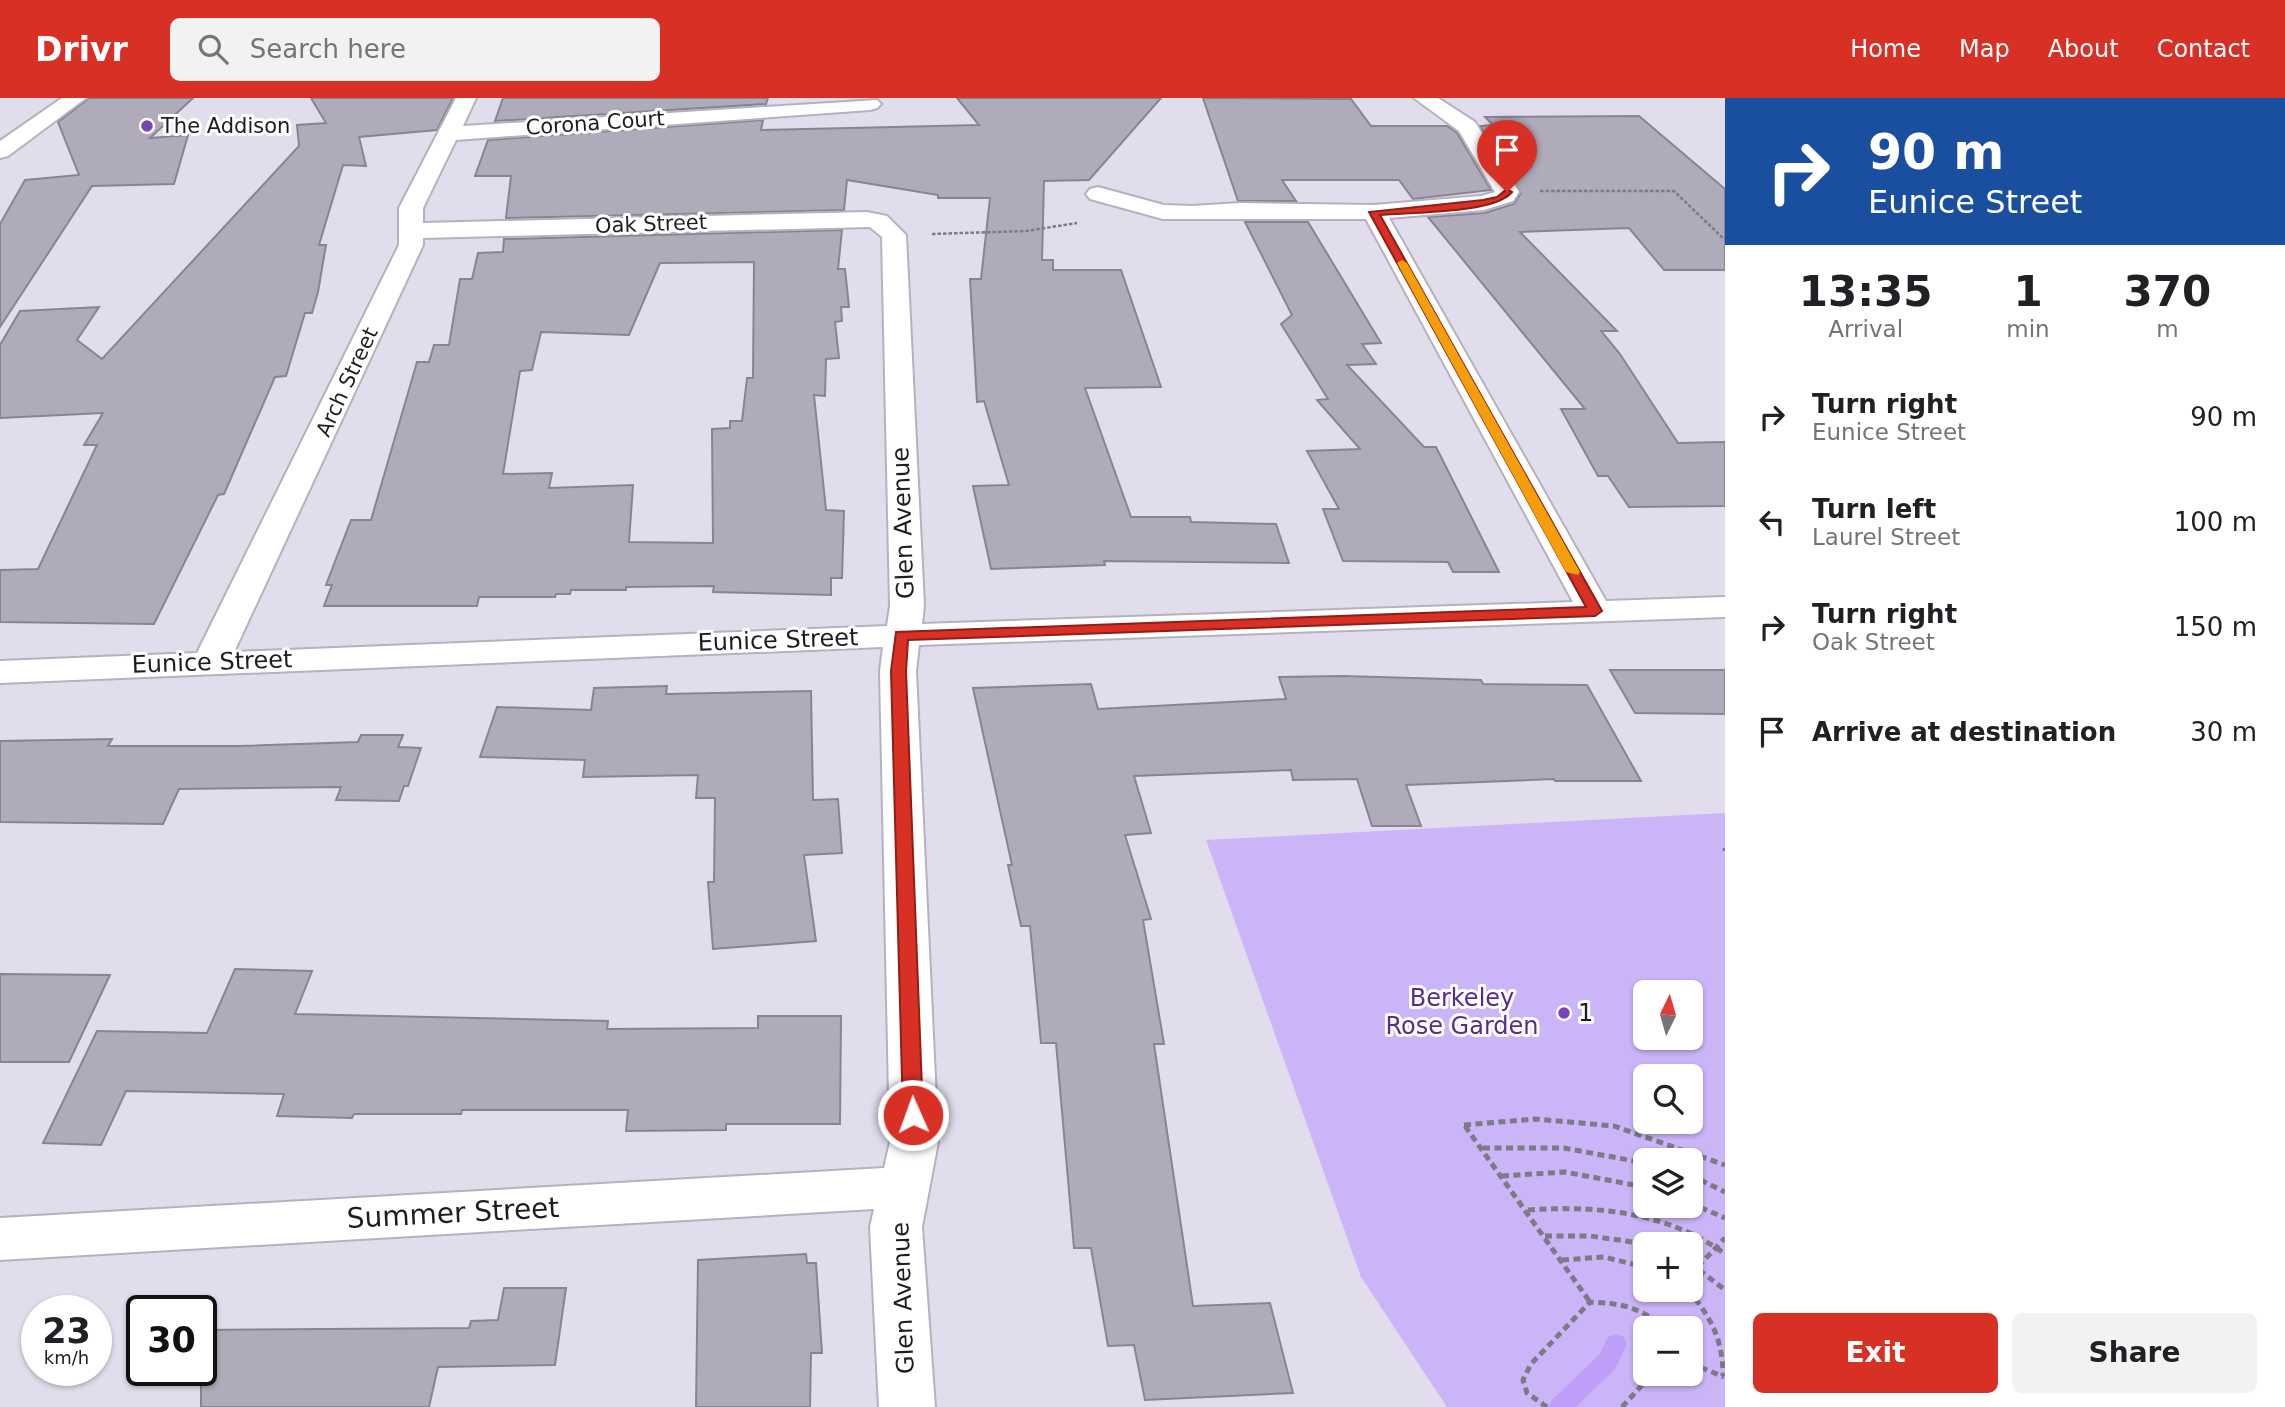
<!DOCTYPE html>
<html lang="en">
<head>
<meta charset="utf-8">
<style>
  :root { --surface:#fff; --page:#f2f2f2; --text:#202124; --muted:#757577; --accent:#d93025 }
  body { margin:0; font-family:"DejaVu Sans",sans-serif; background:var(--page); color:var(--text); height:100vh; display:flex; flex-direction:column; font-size:26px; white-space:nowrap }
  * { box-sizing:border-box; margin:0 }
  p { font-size:23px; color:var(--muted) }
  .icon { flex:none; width:38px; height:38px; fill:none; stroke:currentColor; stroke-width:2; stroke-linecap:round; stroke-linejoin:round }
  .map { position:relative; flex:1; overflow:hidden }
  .panel { display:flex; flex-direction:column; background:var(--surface); width:560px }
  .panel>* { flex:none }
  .guide { background:#1a4fa0; color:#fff; overflow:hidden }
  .needle { width:46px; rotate:5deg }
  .tools { position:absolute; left:1633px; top:882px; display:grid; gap:14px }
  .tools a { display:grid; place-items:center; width:70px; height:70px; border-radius:10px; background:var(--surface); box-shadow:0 2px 5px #0004; font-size:35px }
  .speed { position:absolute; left:21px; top:1197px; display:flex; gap:14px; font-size:35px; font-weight:700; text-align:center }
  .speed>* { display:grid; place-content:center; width:91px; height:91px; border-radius:50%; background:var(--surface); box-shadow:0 2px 5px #0004; line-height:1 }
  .speed small { font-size:18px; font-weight:400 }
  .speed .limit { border:4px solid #111; border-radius:10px; background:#fff; color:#111 }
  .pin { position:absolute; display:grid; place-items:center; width:60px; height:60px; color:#fff; margin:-72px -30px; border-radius:50% 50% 50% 0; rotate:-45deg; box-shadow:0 0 7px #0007 }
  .pin .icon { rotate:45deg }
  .me { position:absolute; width:77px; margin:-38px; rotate:358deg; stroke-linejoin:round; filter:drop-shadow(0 0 5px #0008) }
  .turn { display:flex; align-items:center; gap:24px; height:147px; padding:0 28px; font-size:32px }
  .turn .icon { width:91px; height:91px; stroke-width:2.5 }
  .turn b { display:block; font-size:49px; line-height:60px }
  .eta { display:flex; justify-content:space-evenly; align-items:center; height:119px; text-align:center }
  .eta b { font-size:42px; font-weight:800; line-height:49px }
  .button { display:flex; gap:14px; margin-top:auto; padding:14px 28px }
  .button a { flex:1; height:80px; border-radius:10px; background:var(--accent); color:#fff; font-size:28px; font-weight:800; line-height:80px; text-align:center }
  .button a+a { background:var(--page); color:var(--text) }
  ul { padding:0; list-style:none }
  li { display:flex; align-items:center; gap:21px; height:105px; padding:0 28px }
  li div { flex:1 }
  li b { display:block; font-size:26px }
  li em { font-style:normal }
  header { display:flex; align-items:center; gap:42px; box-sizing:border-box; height:98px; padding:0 35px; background:var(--accent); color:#fff }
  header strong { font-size:33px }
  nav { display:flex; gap:38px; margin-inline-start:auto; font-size:24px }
  .search { width:490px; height:63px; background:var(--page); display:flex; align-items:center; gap:18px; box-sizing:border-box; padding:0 24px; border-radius:10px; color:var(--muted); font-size:26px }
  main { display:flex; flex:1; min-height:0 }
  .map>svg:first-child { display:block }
  .green { fill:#cbb4f7; fill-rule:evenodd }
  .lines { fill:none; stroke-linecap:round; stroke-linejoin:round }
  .stream { fill:#bf9ef8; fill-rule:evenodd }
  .building { fill:#b0abba; stroke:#888492; stroke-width:2; fill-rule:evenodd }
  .minor-casing { stroke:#b5b1bf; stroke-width:4 }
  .path-far2 { stroke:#7e7a85; stroke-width:2.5; stroke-dasharray:3.5 2; stroke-linecap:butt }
  .path-far1 { stroke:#7e7a85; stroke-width:4.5; stroke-dasharray:5 3.5; stroke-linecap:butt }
  .path { stroke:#7e7a85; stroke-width:5; stroke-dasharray:7 4.5; stroke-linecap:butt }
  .minor { fill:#fff; fill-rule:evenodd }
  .route { fill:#d93025; stroke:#8d1f18; stroke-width:2 }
  .slow { fill:#f59e0b }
  .poi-dot { fill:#7844bb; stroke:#fff; stroke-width:2.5 }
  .labels { text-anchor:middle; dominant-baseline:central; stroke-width:6; stroke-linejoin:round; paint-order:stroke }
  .far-street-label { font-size:21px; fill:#1e1c21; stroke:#fff }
  .far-poi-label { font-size:21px; fill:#1e1c21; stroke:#fff; text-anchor:start }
  .street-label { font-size:24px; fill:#1e1c21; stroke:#fff }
  .park-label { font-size:24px; fill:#592b91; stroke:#fff }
  .poi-label { font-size:24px; fill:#1e1c21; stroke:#fff; text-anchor:start }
  .near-street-label { font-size:28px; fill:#1e1c21; stroke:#fff }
</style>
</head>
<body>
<header>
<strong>Drivr</strong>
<div class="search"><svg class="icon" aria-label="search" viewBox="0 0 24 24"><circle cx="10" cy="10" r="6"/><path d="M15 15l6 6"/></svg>Search here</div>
<nav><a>Home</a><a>Map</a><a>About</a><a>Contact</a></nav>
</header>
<main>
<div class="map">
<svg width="1725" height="1309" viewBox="0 0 1725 1309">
  <rect width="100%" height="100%" fill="#e2dded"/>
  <path class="green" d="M1725 715V1309H1447L1361 1179 1206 742ZM1645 894H1690V940H1645ZM1645 978H1690V1024H1645ZM1690 1062V1108H1645V1062ZM1690 1146V1192H1645V1146ZM1690 1230V1276H1645V1230Z"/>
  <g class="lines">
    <polygon class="stream" points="1616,1236 1624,1239 1627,1246 1615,1271 1576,1309 1549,1309 1552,1302 1599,1257 1608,1239"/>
  </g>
  <g class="building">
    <polygon points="89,0 193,0 150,40 188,37 174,86 92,88 0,229 0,126 25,82 79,77 58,24"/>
    <polygon points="311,0 453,0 437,32 359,39 366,68 343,67 319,147 326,147 318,194 312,215 305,215 286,278 275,279 224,396 218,397 154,526 0,524 0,472 38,471 97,347 84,347 103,315 0,320 0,247 20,213 99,209 77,242 102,261 299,48 297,27 326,25"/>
    <polygon points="503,0 768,0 766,6 495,23"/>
    <polygon points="957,0 1161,0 1089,82 1044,83 1042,162 1053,162 1053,172 1121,172 1161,289 1085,290 1131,419 1190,419 1191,424 1276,426 1289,465 1104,463 1105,467 991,471 973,388 1009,387 984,303 977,304 970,181 981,181 990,100 938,100 938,97 847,82 844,112 506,120 511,78 475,78 488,42 763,22 761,32 979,27"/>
    <polygon points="1203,0 1351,1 1371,28 1447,28 1457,35 1491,92 1413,101 1399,82 1282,82 1296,103 1238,103"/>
    <polygon points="1639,18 1725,91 1725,172 1664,172 1629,130 1520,134 1617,233 1601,233 1620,256 1678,345 1725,344 1725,408 1629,409 1608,378 1598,378 1561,311 1585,311 1428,119 1485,115 1514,106 1521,95 1480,28 1493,27 1485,19"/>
    <polygon points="1245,124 1308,124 1381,245 1362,246 1376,266 1347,267 1424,349 1436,349 1499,474 1453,474 1448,464 1343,463 1323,411 1339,411 1307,353 1360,351 1317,302 1328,301 1281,226 1292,217"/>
    <path d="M842 132 838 171H845L849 209H841L842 223 835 224 839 260 826 261 825 298 814 297 826 412 844 413 842 480H831V497L713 494 714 488 626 489V492H571L570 496H556L555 499H479L477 508H324L332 487H326L351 422H371L417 264H429L434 247H449L460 181H472L478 155 503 154 504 141ZM754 164 753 280H747L742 323H730V330L712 331 713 445 629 444 633 387 549 390 552 375 503 376 520 273 532 272 541 234 629 237 660 165Z"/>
    <polygon points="1610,572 1725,572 1725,616 1635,615"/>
    <polygon points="1343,578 1481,582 1483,586 1587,587 1641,683 1555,683 1554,681 1406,687 1421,728 1372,728 1357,681 1293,682 1291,672 1134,678 1151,735 1125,737 1151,821 1143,822 1164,946 1154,946 1193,1208 1270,1205 1293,1295 1145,1302 1134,1247 1108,1248 1091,1150 1074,1150 1056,945 1041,945 1030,828 1021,828 1008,767 1012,767 973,590 1091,586 1098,611 1286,601 1279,579"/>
    <polygon points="667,588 666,596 811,593 813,702 838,701 842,755 804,757 816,843 713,851 708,784 714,784 715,700 696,700 698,677 583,679 585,662 480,659 497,609 591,612 594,590"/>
    <polygon points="361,637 403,637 398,649 421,650 408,688 404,688 399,703 336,702 341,689 179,691 163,726 0,724 0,643 112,641 108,648 239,648 358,644"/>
    <polygon points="235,871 312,873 295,916 608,923 607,931 758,930 758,918 841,918 840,1026 726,1026 726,1032 626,1033 628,1012 462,1012 461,1016 354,1016 352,1020 277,1018 284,996 126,993 101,1047 43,1045 97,933 207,935"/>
    <polygon points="0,876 110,877 69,964 0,964"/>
    <polygon points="806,1156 807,1165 816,1165 822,1255 811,1255 810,1309 696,1309 698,1162"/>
    <polygon points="504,1190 566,1190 555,1267 438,1269 429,1309 201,1309 201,1232 469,1230 471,1223 498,1222"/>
  </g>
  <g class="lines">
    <g class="minor-casing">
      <g id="minor">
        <polygon points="62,0 86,0 8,58 0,60 0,43"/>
        <path d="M456 0H476L463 28 877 2 881 6 877 10 870 12 456 42 423 110V125L867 114 887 118 906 137 924 508 922 526 1573 504 1366 121H1163L1090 101 1086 96 1090 91 1098 89 1164 107 1192 108 1240 105 1374 107 1481 98 1495 94 1459 33 1414 0H1438L1475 24 1519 94 1513 103 1484 112 1389 120 1606 503 1725 499V519L919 547 916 573 938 1044 922 1129 935 1309H879L870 1129 874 1111 0 1162V1120L884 1070 890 1044 880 573 883 549 0 585V563L197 555 399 147V110ZM870 129 882 139 890 508 887 528 234 554 423 147V140Z"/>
      </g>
    </g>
    <g class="path-far2">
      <polyline points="1540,93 1674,93 1725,142"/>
      <polyline points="932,136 1026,133 1077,125"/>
    </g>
    <polyline class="path-far1" points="1725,750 1725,753"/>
    <g class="path">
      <polyline points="1464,1027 1535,1021 1614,1028 1725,1067"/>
      <polyline points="1465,1028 1590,1204"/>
      <polyline points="1483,1050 1564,1050 1645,1065"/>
      <polyline points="1690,1077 1725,1094"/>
      <polyline points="1502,1078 1565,1074 1645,1089"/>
      <polyline points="1690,1105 1725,1120"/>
      <path d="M1528 1112C1596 1107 1668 1114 1725 1156"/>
      <polyline points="1545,1138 1590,1138 1647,1146"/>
      <polyline points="1562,1162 1604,1159 1645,1169"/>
      <polyline points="1690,1165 1725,1192"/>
      <polyline points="1690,1177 1725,1140"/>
      <path d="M1688 1192C1711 1219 1723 1242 1723 1278"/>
      <polyline points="1690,1265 1724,1279"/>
      <path d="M1547 1309 1527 1295 1523 1282 1531 1266 1590 1204C1619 1205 1642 1209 1663 1230"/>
      <polyline points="1622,1309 1652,1276"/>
    </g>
    <use href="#minor" class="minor"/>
  </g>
  <path class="route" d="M1507 91 1512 94C1494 116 1410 114 1380 117L1602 513 1595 518 908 542 906 573 923 1017 920 1022H906L903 1017 891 573 896 534 1586 509 1369 114 1483 102 1497 99Z"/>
  <polygon class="slow" points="1402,162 1407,165 1580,474 1578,477 1566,474 1397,165"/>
  <g class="poi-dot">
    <circle cx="147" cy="28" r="7"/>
    <circle cx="1564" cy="915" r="7"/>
  </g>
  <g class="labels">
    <g class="far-street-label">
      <text transform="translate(595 25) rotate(-4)">Corona Court</text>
      <text transform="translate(651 126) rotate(-2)">Oak Street</text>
      <text transform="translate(347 284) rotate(-65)">Arch Street</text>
    </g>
    <g class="far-poi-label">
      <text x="161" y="28">The Addison</text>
    </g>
    <g class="street-label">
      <text transform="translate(903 425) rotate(-92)">Glen Avenue</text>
      <text transform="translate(778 542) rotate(-2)">Eunice Street</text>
      <text transform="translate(212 564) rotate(-2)">Eunice Street</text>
      <text transform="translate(903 1200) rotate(-92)">Glen Avenue</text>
    </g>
    <g class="park-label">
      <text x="1462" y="900">Berkeley<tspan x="1462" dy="28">Rose Garden</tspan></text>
    </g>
    <g class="poi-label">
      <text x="1578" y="915">1</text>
    </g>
    <g class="near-street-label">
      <text transform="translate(453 1115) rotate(-3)">Summer Street</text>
    </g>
  </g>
</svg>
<div class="tools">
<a><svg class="needle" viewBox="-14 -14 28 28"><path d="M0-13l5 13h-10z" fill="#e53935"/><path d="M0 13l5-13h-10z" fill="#757577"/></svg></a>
<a><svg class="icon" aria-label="search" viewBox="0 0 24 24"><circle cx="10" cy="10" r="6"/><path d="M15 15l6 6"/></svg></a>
<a><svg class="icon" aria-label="layers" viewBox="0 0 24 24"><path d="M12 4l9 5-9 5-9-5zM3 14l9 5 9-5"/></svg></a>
<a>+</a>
<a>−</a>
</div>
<div class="speed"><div>23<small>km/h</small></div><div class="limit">30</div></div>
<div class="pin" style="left:1507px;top:94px;background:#d93025"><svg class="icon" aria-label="arrive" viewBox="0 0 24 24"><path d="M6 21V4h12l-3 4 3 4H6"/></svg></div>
<svg class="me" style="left:913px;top:1017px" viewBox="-20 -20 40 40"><circle r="17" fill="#d93025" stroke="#fff" stroke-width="3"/><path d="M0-11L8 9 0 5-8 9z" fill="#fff"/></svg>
</div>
<section class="panel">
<div class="guide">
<div class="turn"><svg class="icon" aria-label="right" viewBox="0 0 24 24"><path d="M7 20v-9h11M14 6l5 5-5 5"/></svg><div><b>90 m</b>Eunice Street</div></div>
</div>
<div class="eta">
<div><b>13:35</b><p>Arrival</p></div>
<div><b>1</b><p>min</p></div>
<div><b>370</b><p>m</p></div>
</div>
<ul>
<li><svg class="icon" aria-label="right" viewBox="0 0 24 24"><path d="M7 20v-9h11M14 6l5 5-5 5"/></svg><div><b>Turn right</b><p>Eunice Street</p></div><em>90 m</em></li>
<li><svg class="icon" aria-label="left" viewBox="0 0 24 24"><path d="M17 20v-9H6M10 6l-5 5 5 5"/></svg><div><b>Turn left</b><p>Laurel Street</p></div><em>100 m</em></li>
<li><svg class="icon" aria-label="right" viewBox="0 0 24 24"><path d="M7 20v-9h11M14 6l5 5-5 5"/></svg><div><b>Turn right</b><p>Oak Street</p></div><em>150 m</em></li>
<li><svg class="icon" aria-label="arrive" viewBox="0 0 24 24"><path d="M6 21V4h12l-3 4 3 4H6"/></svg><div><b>Arrive at destination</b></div><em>30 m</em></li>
</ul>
<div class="button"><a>Exit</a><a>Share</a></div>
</section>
</main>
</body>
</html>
